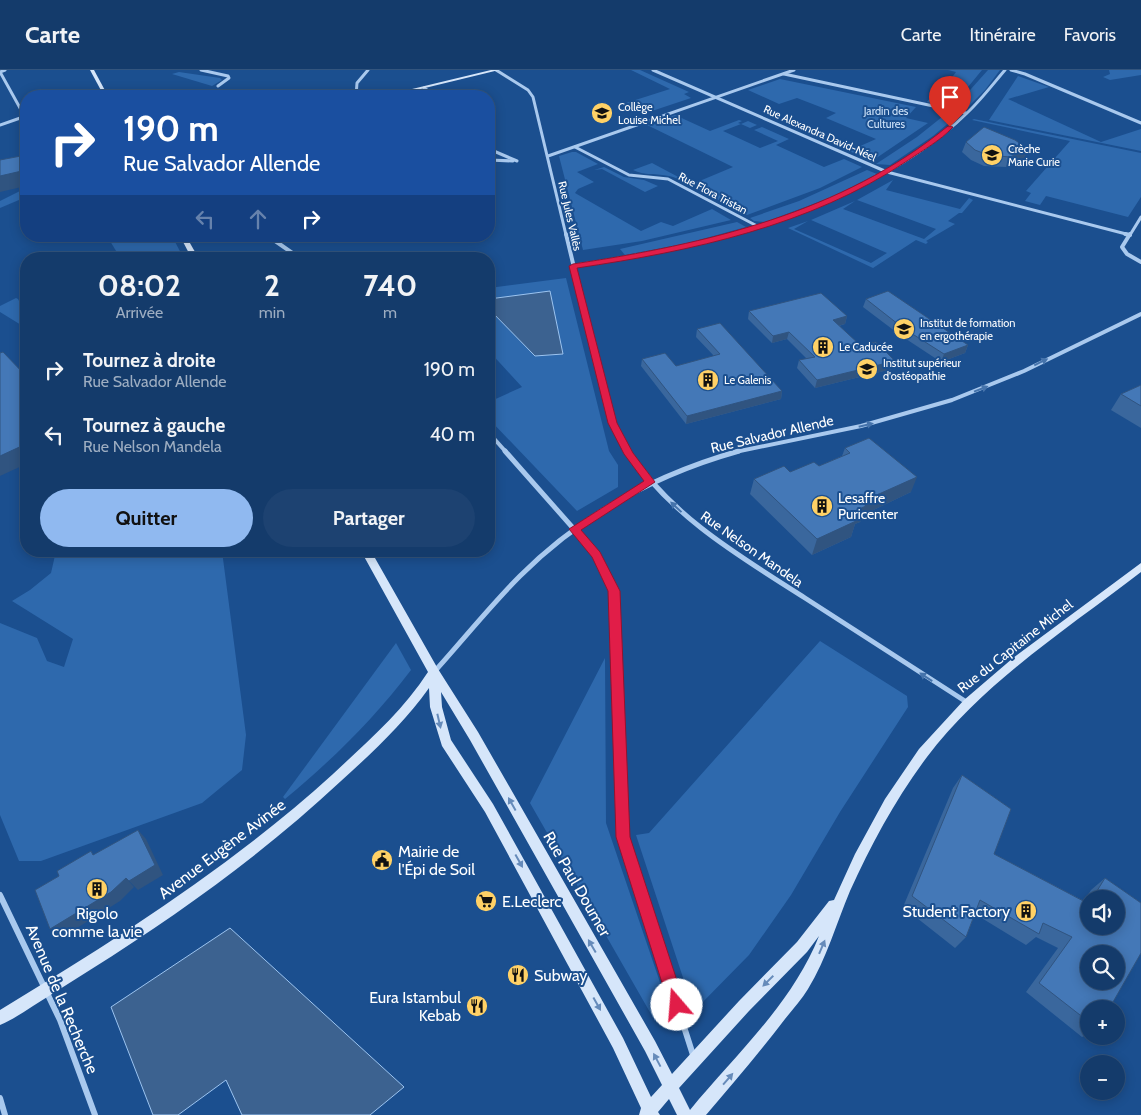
<!DOCTYPE html>
<html lang="fr">
<head>
<meta charset="utf-8">
<style>
  :root { --surface:#143b6b; --page:#1d4271; --text:#f1f3f6; --muted:#9dadc1; --line:#33557e; --accent:#90b9f0 }
  body { margin:0; font-family:Cabin,sans-serif; background:var(--page); color:var(--text); height:100vh; display:flex; flex-direction:column; font-size:19px; white-space:nowrap }
  * { box-sizing:border-box; margin:0 }
  p { font-size:16px; color:var(--muted) }
  .icon { flex:none; width:28px; height:28px; fill:none; stroke:currentColor; stroke-width:2; stroke-linecap:round; stroke-linejoin:round }
  .map { position:relative; flex:1; overflow:hidden }
  .details { position:absolute; left:20px; top:182px; width:475px; height:305px; display:flex; flex-direction:column; background:var(--surface); border-radius:20px; box-shadow:0 2px 12px #0003,0 0 0 1px var(--line) }
  .details>* { flex:none }
  .guide { position:absolute; left:20px; top:20px; width:475px; height:152px; border-radius:20px; box-shadow:0 2px 12px #0003,0 0 0 1px var(--line); background:#1a4fa0; color:#fff; overflow:hidden }
  .fabs { position:absolute; left:1080px; top:820px; display:grid; gap:10px }
  .fabs a { display:grid; place-items:center; width:45px; height:45px; border-radius:50%; background:var(--surface); box-shadow:0 2px 12px #0003,0 0 0 1px var(--line); font-size:25px }
  .pin { position:absolute; display:grid; place-items:center; width:42px; height:42px; color:#fff; margin:-51px -21px; border-radius:50% 50% 50% 0; rotate:-45deg; box-shadow:0 0 5px #0007 }
  .pin .icon { rotate:45deg }
  .me { position:absolute; width:55px; margin:-28px; rotate:342deg; stroke-linejoin:round; filter:drop-shadow(0 0 4px #0008) }
  .turn { display:flex; align-items:center; gap:18px; height:105px; padding:0 20px; font-size:22px }
  .turn .icon { width:65px; height:65px; stroke-width:2.5 }
  .turn b { display:block; font-size:35px; line-height:42px }
  .lanes { display:flex; align-items:center; height:48px; padding:0 20px; background:#0003; justify-content:center; gap:25px; direction:ltr }
  .lanes .off { opacity:.35 }
  .eta { display:flex; justify-content:space-evenly; align-items:center; height:85px; text-align:center }
  .eta b { font-size:30px; font-weight:800; line-height:35px }
  .action { display:flex; gap:10px; margin-top:auto; padding:10px 20px }
  .action a { flex:1; height:58px; border-radius:30px; background:var(--accent); color:#111; font-size:20px; font-weight:800; line-height:58px; text-align:center }
  .action a+a { background:var(--page); color:var(--text) }
  ul { padding:0; list-style:none }
  li { display:flex; align-items:center; gap:15px; height:65px; padding:0 20px }
  li div { flex:1 }
  li b { display:block; font-size:19px }
  li em { font-style:normal }
  header { display:flex; align-items:center; gap:30px; box-sizing:border-box; height:70px; padding:0 25px; background:var(--surface); border-bottom:1px solid var(--line) }
  header strong { font-size:24px }
  nav { display:flex; gap:28px; margin-inline-start:auto; font-size:18px }
  .map>svg:first-child { display:block }
  .green { fill:#2e69ad }
  .water { fill:#3c6290; stroke:#9cc4f0 }
  .lines { fill:none; stroke-linecap:round; stroke-linejoin:round }
  .street-far3 { stroke:#a9c9ee; stroke-width:3 }
  .street-far2 { stroke:#a9c9ee; stroke-width:4 }
  .street-far1 { stroke:#a9c9ee; stroke-width:5 }
  .street { stroke:#a9c9ee; stroke-width:6 }
  .secondary { fill:#d6e6fa; fill-rule:evenodd }
  .wall { fill:#3a679d; fill-rule:evenodd }
  .shaded-wall { fill:#305480 }
  .building { fill:#4478b7; stroke:#305480; fill-rule:evenodd }
  .oneway { fill:#4674ac }
  .oneway2 { fill:#668bba }
  .route { fill:#e11d48; stroke:#92132f }
  .labels { text-anchor:middle; dominant-baseline:central; stroke-width:4; stroke-linejoin:round; paint-order:stroke }
  .far-poi-label { font-size:11px; fill:#fff; stroke:#1b4f8f; text-anchor:start }
  .far-park-label { font-size:11px; fill:#cfe3fa; stroke:#1b4f8f }
  .far-street-label { font-size:11px; fill:#fff; stroke:#1b4f8f }
  .street-label { font-size:14px; fill:#fff; stroke:#1b4f8f }
  .poi-label { font-size:14px; fill:#fff; stroke:#1b4f8f; text-anchor:start }
  .near-street-label { font-size:16px; fill:#fff; stroke:#1b4f8f }
  .near-poi-label { font-size:16px; fill:#fff; stroke:#1b4f8f; text-anchor:start }
</style>
</head>
<body>
<header>
<strong>Carte</strong>
<nav><a>Carte</a><a>Itinéraire</a><a>Favoris</a></nav>
</header>
<div class="map">
<svg width="1141" height="1045" viewBox="0 0 1141 1045">
  <rect width="100%" height="100%" fill="#1b4f8f"/>
  <g class="green">
    <polygon points="631,0 640,0 689,22 684,24 691,28 646,43 626,33 670,19"/>
    <polygon points="948,0 982,0 968,17 947,37 927,32 944,10 950,10 956,2"/>
    <polygon points="988,0 1000,0 985,20 966,39 953,39"/>
    <polygon points="1109,0 1141,0 1141,5 1110,10 1103,7 1110,4"/>
    <polygon points="179,2 220,8 222,10 212,16 172,4"/>
    <polygon points="1018,6 1049,17 1008,29 1101,72 1141,59 1141,81 989,50"/>
    <polygon points="780,9 916,37 906,48 928,53 872,91 849,81 876,69 826,48 836,43 797,28 779,34 748,20"/>
    <polygon points="947,43 958,45 933,66 890,95 876,94 917,67"/>
    <polygon points="675,45 710,61 739,50 742,51 738,53 741,54 748,51 757,55 750,58 741,54 723,61 760,78 778,71 754,60 762,57 789,69 776,75 824,97 844,89 862,97 820,118 747,145 690,115 733,97 647,55"/>
    <polygon points="974,49 1141,83 1141,127 1128,147 1046,126 1040,135 1025,131 1031,123 1026,121 1070,71 972,50"/>
    <polygon points="572,82 576,82 598,94 577,102 594,112 578,119 575,123 641,161 661,152 673,156 712,139 731,150 642,171 583,180 559,86"/>
    <path d="M652 93 684 110C679 110 675 107 669 106 657 103 644 106 633 100Z"/>
    <polygon points="604,97 624,107 644,110 658,116 645,122 602,99 594,100"/>
    <polygon points="867,100 877,104 832,127 765,152 754,151 750,148 799,131"/>
    <polygon points="893,110 886,120 960,139 969,128 973,130 962,143 959,143 948,151 955,154 926,171 928,172 926,174 916,170 873,198 788,158 808,151 794,159 871,193 887,183 811,150 855,131 843,139 924,169 936,159 857,130"/>
    <polygon points="26,118 26,127 0,138 0,131"/>
    <polygon points="737,152 746,157 688,173 625,185 620,179"/>
    <polygon points="120,166 172,166 184,189 121,189 110,171"/>
    <polygon points="566,208 609,381 618,395 618,417 577,441 489,349 489,332 522,317 489,281 489,218"/>
    <polygon points="16,228 18,229 26,245 26,258 0,242 0,236"/>
    <polygon points="56,481 222,481 246,665 242,700 202,733 41,791 19,791 0,745 0,553 37,568 47,591 64,597 73,569 12,531 30,520 51,503"/>
    <polygon points="820,571 907,626 908,637 840,742 791,825 749,885 694,941 636,765 649,763"/>
    <path d="M396 573 411 600C374 649 332 690 285 729L283 727Z"/>
    <polygon points="605,588 606,753 670,942 655,951 530,733"/>
  </g>
  <g class="water">
    <polygon points="550,221 563,284 535,286 489,239 489,229"/>
    <polygon points="230,858 404,1017 370,1045 242,1045 226,1010 178,1045 153,1045 111,937"/>
  </g>
  <g class="lines">
    <g class="street-far3">
      <polyline points="5,0 0,2 25,47"/>
      <polyline points="201,0 228,6 229,8 218,16"/>
      <polyline points="496,0 528,20 533,27 566,165"/>
      <polyline points="653,0 887,102 1130,165"/>
      <polyline points="1011,0 1025,4 1141,53"/>
      <polyline points="784,4 966,43"/>
      <polyline points="424,18 436,26"/>
      <polyline points="356,26 357,13 368,0"/>
      <polyline points="0,55 26,46"/>
      <polyline points="575,77 629,105 668,109 759,157"/>
      <polyline points="489,79 517,91"/>
      <polyline points="548,86 794,0"/>
      <polyline points="489,90 513,91"/>
      <path d="M731 165C811 143 907 102 967 43 981 30 993 14 1005 0"/>
      <polyline points="1130,165 1141,147"/>
    </g>
    <g class="street-far2">
      <polyline points="566,164 607,336 615,357 628,382"/>
      <polyline points="1125,164 1130,165"/>
      <polyline points="1130,164 1122,177 1127,184 1141,192"/>
      <polyline points="268,166 301,189"/>
      <path d="M573 196C628 188 682 178 735 164"/>
      <polyline points="489,363 506,382"/>
      <polyline points="735,382 861,356 952,330 1024,301 1141,244"/>
    </g>
    <g class="street-far1">
      <polyline points="505,381 596,484 614,521 619,668"/>
      <path d="M628 381C672 447 739 486 805 528 859 563 914 598 968 633"/>
      <path d="M434 602C463 570 490 536 520 506 581 445 657 404 739 381"/>
    </g>
    <g class="street">
      <polyline points="619,667 623,767 694,988"/>
      <polyline points="0,825 60,950 95,1045"/>
      <polyline points="0,1028 5,1045"/>
    </g>
    <g class="secondary">
      <polygon points="90,0 94,0 108,26 104,26"/>
      <polygon points="491,0 499,0 392,26 383,26"/>
      <polygon points="180,166 186,166 199,189 192,189"/>
      <path d="M361 481H371L438 599 478 662 655 971 672 1004 739 931 797 872 829 831 834 830 855 784 885 729 919 679 964 630 1013 588 1141 493V502C1067 559 984 612 927 687 896 728 871 775 850 821 836 854 827 888 808 919 802 929 793 939 785 949 760 982 733 1013 706 1045H677L669 1029 658 1042 660 1045H639L641 1038 613 978 485 742 442 676 430 637 429 618C404 653 373 682 341 711 264 783 179 844 90 900 71 912 52 924 33 936 22 943 12 950 0 955V940C117 869 232 796 333 704 367 672 403 641 428 602ZM441 622 470 670 645 981 662 1015 651 1027 623 968 493 734 451 670 442 637ZM819 866C792 934 736 984 690 1040L679 1018 749 941 807 882Z"/>
    </g>
  </g>
  <g class="wall">
    <polygon points="966,72 1024,90 1006,97 984,96 971,90 962,82"/>
    <polygon points="866,229 968,275 965,283 941,292 900,265 863,237"/>
    <polygon points="749,241 847,246 845,254 839,256 860,275 892,299 815,318 797,298 799,290 807,289 787,269 772,273 748,249"/>
    <polygon points="697,259 782,321 781,329 686,354 641,296 642,289 676,296 714,286 696,267"/>
    <polygon points="1141,315 1141,358 1111,340 1121,324"/>
    <polygon points="845,378 911,422 863,445 860,452 855,454 851,467 812,485 750,424 754,409 819,396 842,386"/>
    <path d="M962 705 1011 739 994 784 1084 831 1091 820 1105 808 1141 833V883L1109 939H1089V964L1082 967 1026 922 1058 878 1036 867 1026 875 975 844 966 867 955 878 903 837 953 718ZM1089 829H1116V856H1089ZM1089 884H1116V911H1089Z"/>
  </g>
  <g class="shaded-wall">
    <polygon points="1028,79 1024,90 1006,97 1010,87"/>
    <polygon points="26,100 26,116 0,122 0,106"/>
    <polygon points="847,246 845,254 830,258 833,250"/>
    <polygon points="789,262 787,269 772,273 773,266"/>
    <polygon points="968,275 965,283 941,292 944,284"/>
    <polygon points="895,291 892,299 815,318 817,310"/>
    <polygon points="782,321 781,329 686,354 687,346"/>
    <polygon points="26,374 26,394 0,406 0,386"/>
    <polygon points="917,407 911,422 863,445 860,452 855,454 851,467 812,485 817,469 861,432"/>
    <polygon points="138,760 146,769 163,805 138,820 129,811"/>
    <polygon points="126,808 134,817 120,831 61,868 50,859"/>
  </g>
  <g class="building">
    <polygon points="984,57 1015,70 1028,79 1010,87 988,85 975,80 966,72"/>
    <polygon points="26,85 26,100 0,106 0,90"/>
    <polygon points="888,221 968,275 944,284 903,258 866,229"/>
    <polygon points="821,223 847,246 833,250 860,275 876,272 895,291 817,310 799,290 815,287 789,262 773,266 749,241"/>
    <polygon points="720,253 782,321 687,346 642,289 665,283 676,296 720,284 697,259"/>
    <polygon points="3,282 26,306 26,374 0,386 0,283"/>
    <polygon points="1141,315 1141,336 1121,324"/>
    <polygon points="869,368 917,407 861,432 866,436 848,444 856,451 817,469 754,409 784,396 790,402 814,392 819,396 850,383 845,378"/>
    <path d="M962 705 1011 739 994 784 1089 834V856H1116V829H1092L1105 808 1141 833V883L1109 939H1089V952L1039 913 1072 867 1043 853 1039 864 980 830 966 867 912 826ZM1089 884H1116V911H1089Z"/>
    <polygon points="138,760 155,795 129,811 126,808 111,822 50,859 35,820 59,806 57,801 91,781 93,785"/>
  </g>
  <defs><path id="oneway-solid" d="M-6-.8H1V-3.2L6.5 0L1 3.2V.8H-6Z" transform="scale(1.25)"/></defs>
  <g class="oneway">
    <use href="#oneway-solid" transform="translate(1041 292) rotate(-26)"/>
    <use href="#oneway-solid" transform="translate(981 319) rotate(-21)"/>
    <use href="#oneway-solid" transform="translate(866 355) rotate(-13)"/>
    <use href="#oneway-solid" transform="translate(676 437) rotate(-137)"/>
    <use href="#oneway-solid" transform="translate(926 607) rotate(-147)"/>
  </g>
  <g class="oneway2">
    <use href="#oneway-solid" transform="translate(439 651) rotate(77)"/>
    <use href="#oneway-solid" transform="translate(512 734) rotate(-119)"/>
    <use href="#oneway-solid" transform="translate(519 791) rotate(61)"/>
    <use href="#oneway-solid" transform="translate(592 876) rotate(-120)"/>
    <use href="#oneway-solid" transform="translate(822 877) rotate(-67)"/>
    <use href="#oneway-solid" transform="translate(768 911) rotate(135)"/>
    <use href="#oneway-solid" transform="translate(597 934) rotate(61)"/>
    <use href="#oneway-solid" transform="translate(657 990) rotate(-118)"/>
    <use href="#oneway-solid" transform="translate(728 1009) rotate(-49)"/>
  </g>
  <path class="route" d="M948 56 953 57C940 71 923 80 907 91 810 156 692 181 577 198L617 353 633 383 655 412 581 460 600 482 620 521 630 767 685 935 682 940 677 943 671 940 669 935 616 767 608 521 592 487 569 459 644 411 624 384 608 353 569 196 573 194C706 174 842 143 948 56Z"/>
  <defs>
    <g id="school-disc" transform="scale(1.125)"><circle r="9.5" fill="#ffd166" stroke="#1b4f8f"/><path d="M0-5L7-2L0 1L-7-2ZM-4 1L0 2.5L4 1V4Q0 6-4 4Z" fill="#111"/></g>
    <g id="university-disc" transform="scale(1.125)"><circle r="9.5" fill="#ffd166" stroke="#1b4f8f"/><path d="M0-5L7-2L0 1L-7-2ZM-4 1L0 2.5L4 1V4Q0 6-4 4Z" fill="#111"/></g>
    <g id="building-disc" transform="scale(1.125)"><circle r="9.5" fill="#ffd166" stroke="#1b4f8f"/><path d="M-4-6H4V6H1V3H-1V6H-4ZM-2.5-4.3h1.7v1.8h-1.7ZM.8-4.3h1.7v1.8H.8ZM-2.5-1h1.7V.8h-1.7ZM.8-1h1.7V.8H.8Z" fill="#111"/></g>
    <g id="civic-disc" transform="scale(1.125)"><circle r="9.5" fill="#ffd166" stroke="#1b4f8f"/><path d="M-.6-6.5H3V-4.5H.6V-3L4-1V1h2V6H-6V1h2V-1L-.6-3ZM-1.2 2.5V6h2.4V2.5Z" fill="#111"/></g>
    <g id="supermarket-disc" transform="scale(1.125)"><circle r="9.5" fill="#ffd166" stroke="#1b4f8f"/><path d="M-6-5.5h2.5l.6 2H6L4.5 2H-2.5L-4.4-4H-6ZM-1.5 3.2a1.3 1.3 0 1 0 .1 0ZM3 3.2a1.3 1.3 0 1 0 .1 0Z" fill="#111"/></g>
    <g id="restaurant-disc" transform="scale(1.125)"><circle r="9.5" fill="#ffd166" stroke="#1b4f8f"/><path d="M-5-6h1v4h1v-4h1v4h1v-4h1v5L-1.5 .5V6h-2V.5L-5-1ZM5-6V6H3V1.5H1.5Q1.5-4 5-6Z" fill="#111"/></g>
  </defs>
  <g fill-rule="evenodd">
    <use href="#school-disc" x="602" y="43"/>
    <use href="#school-disc" x="992" y="85"/>
    <use href="#university-disc" x="904" y="259"/>
    <use href="#building-disc" x="823" y="277"/>
    <use href="#university-disc" x="867" y="299"/>
    <use href="#building-disc" x="708" y="310"/>
    <use href="#building-disc" x="822" y="436"/>
    <use href="#civic-disc" x="382" y="790"/>
    <use href="#building-disc" x="97" y="819"/>
    <use href="#supermarket-disc" x="486" y="831"/>
    <use href="#building-disc" x="1026" y="841"/>
    <use href="#restaurant-disc" x="518" y="905"/>
    <use href="#restaurant-disc" x="477" y="936"/>
  </g>
  <g class="labels">
    <g class="far-poi-label">
      <text x="618" y="37">Collège<tspan x="618" dy="13">Louise Michel</tspan></text>
      <text x="1008" y="79">Crèche<tspan x="1008" dy="13">Marie Curie</tspan></text>
      <text x="920" y="253">Institut de formation<tspan x="920" dy="13">en ergothérapie</tspan></text>
      <text x="839" y="277">Le Caducée</text>
      <text x="883" y="293">Institut supérieur<tspan x="883" dy="13">d'ostéopathie</tspan></text>
      <text x="724" y="310">Le Galenis</text>
    </g>
    <g class="far-park-label">
      <text x="886" y="41">Jardin des<tspan x="886" dy="13">Cultures</tspan></text>
    </g>
    <g class="far-street-label">
      <text transform="translate(820 63) rotate(24)">Rue Alexandra David-Néel</text>
      <text transform="translate(713 123) rotate(28)">Rue Flora Tristan</text>
      <text transform="translate(570 146) rotate(77)">Rue Jules Vallès</text>
    </g>
    <g class="street-label">
      <text transform="translate(772 364) rotate(-13)">Rue Salvador Allende</text>
      <text transform="translate(752 479) rotate(35)">Rue Nelson Mandela</text>
      <text transform="translate(1015 576) rotate(-38)">Rue du Capitaine Michel</text>
    </g>
    <g class="poi-label">
      <text x="838" y="428">Lesaffre<tspan x="838" dy="16">Puricenter</tspan></text>
    </g>
    <g class="near-street-label">
      <text transform="translate(222 779) rotate(-37)">Avenue Eugène Avinée</text>
      <text transform="translate(577 814) rotate(60)">Rue Paul Doumer</text>
      <text transform="translate(62 929) rotate(67)">Avenue de la Recherche</text>
    </g>
    <g class="near-poi-label">
      <text x="398" y="781">Mairie de<tspan x="398" dy="18">l'Épi de Soil</tspan></text>
      <text x="502" y="831">E.Leclerc</text>
      <text x="1010" y="841" text-anchor="end">Student Factory</text>
      <text x="97" y="843" text-anchor="middle">Rigolo<tspan x="97" dy="18">comme la vie</tspan></text>
      <text x="534" y="905">Subway</text>
      <text x="461" y="927" text-anchor="end">Eura Istambul<tspan x="461" dy="18">Kebab</tspan></text>
    </g>
  </g>
</svg>
<div class="fabs">
<a><svg class="icon" aria-label="sound" viewBox="0 0 24 24"><path d="M4 9h4l5-4v14l-5-4H4zM17 9q2 3 0 6"/></svg></a>
<a><svg class="icon" aria-label="search" viewBox="0 0 24 24"><circle cx="10" cy="10" r="6"/><path d="M15 15l6 6"/></svg></a>
<a>+</a>
<a>−</a>
</div>
<div class="pin" style="left:950px;top:57px;background:#d93025"><svg class="icon" aria-label="arrive" viewBox="0 0 24 24"><path d="M6 21V4h12l-3 4 3 4H6"/></svg></div>
<svg class="me" style="left:677px;top:935px" viewBox="-20 -20 40 40"><circle r="19" fill="#fff"/><path d="M0-13L10 11 0 6-10 11z" fill="#e11d48"/></svg>
<div class="guide">
<div class="turn"><svg class="icon" aria-label="right" viewBox="0 0 24 24"><path d="M7 20v-9h11M14 6l5 5-5 5"/></svg><div><b>190 m</b>Rue Salvador Allende</div></div>
<div class="lanes"><svg class="icon off" aria-label="left" viewBox="0 0 24 24"><path d="M17 20v-9H6M10 6l-5 5 5 5"/></svg><svg class="icon off" aria-label="ahead" viewBox="0 0 24 24"><path d="M12 20V5M6 11l6-6 6 6"/></svg><svg class="icon" aria-label="right" viewBox="0 0 24 24"><path d="M7 20v-9h11M14 6l5 5-5 5"/></svg></div>
</div>
<section class="details">
<div class="eta">
<div><b>08:02</b><p>Arrivée</p></div>
<div><b>2</b><p>min</p></div>
<div><b>740</b><p>m</p></div>
</div>
<ul>
<li><svg class="icon" aria-label="right" viewBox="0 0 24 24"><path d="M7 20v-9h11M14 6l5 5-5 5"/></svg><div><b>Tournez à droite</b><p>Rue Salvador Allende</p></div><em>190 m</em></li>
<li><svg class="icon" aria-label="left" viewBox="0 0 24 24"><path d="M17 20v-9H6M10 6l-5 5 5 5"/></svg><div><b>Tournez à gauche</b><p>Rue Nelson Mandela</p></div><em>40 m</em></li>
</ul>
<div class="action"><a>Quitter</a><a>Partager</a></div>
</section>
</div>
</body>
</html>
